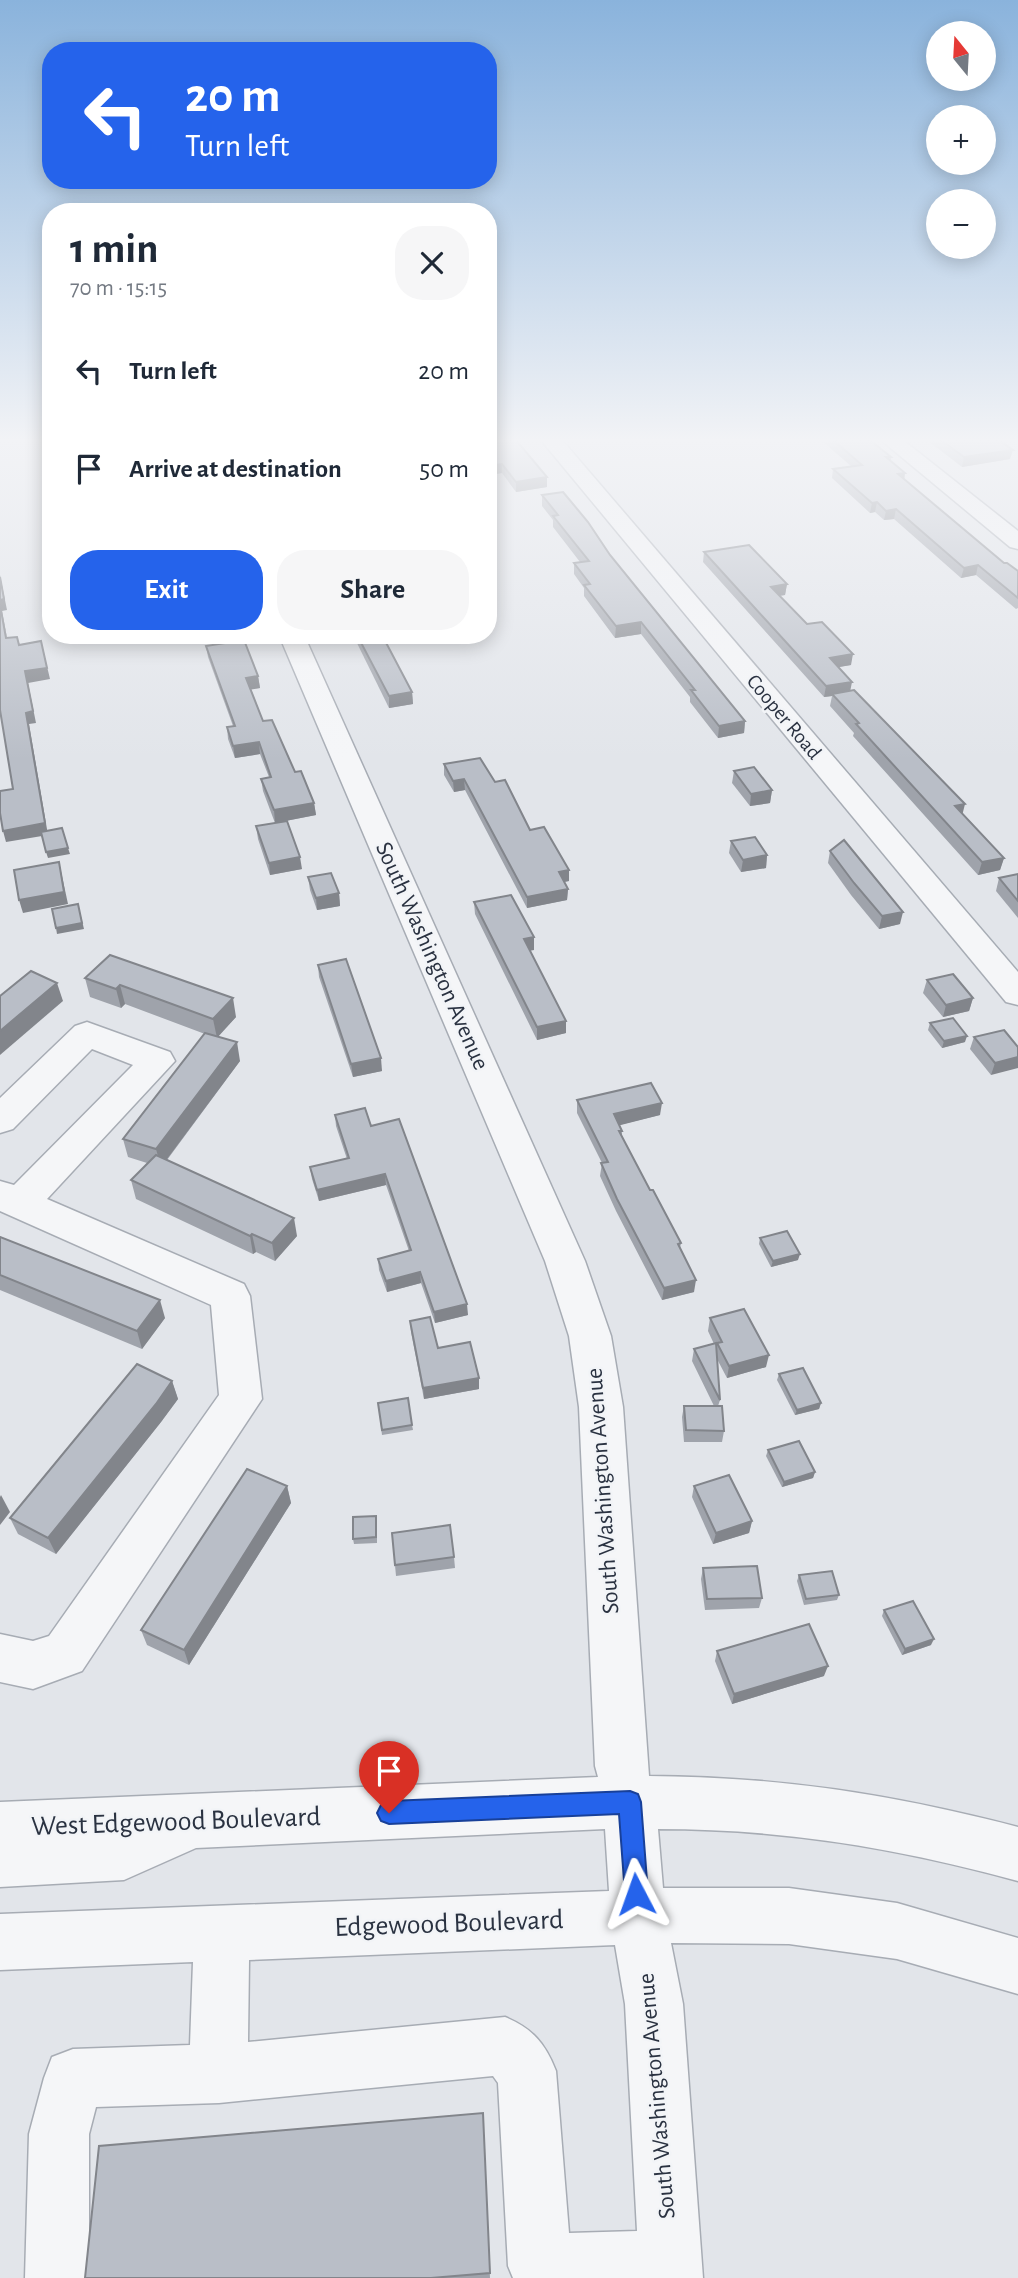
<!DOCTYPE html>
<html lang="en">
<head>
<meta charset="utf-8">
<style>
  :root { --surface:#fff; --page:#f6f6f7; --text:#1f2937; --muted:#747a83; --accent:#2563eb }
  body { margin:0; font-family:"Alegreya Sans",sans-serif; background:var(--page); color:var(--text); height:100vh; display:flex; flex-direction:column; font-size:26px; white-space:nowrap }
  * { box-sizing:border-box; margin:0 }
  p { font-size:23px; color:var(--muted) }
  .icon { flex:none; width:38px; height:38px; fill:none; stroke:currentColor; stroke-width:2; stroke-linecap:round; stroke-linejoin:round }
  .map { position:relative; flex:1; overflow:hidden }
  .details { position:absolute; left:42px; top:203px; width:455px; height:441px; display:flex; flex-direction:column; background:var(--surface); border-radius:28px; box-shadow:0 4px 18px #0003 }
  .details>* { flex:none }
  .guide { position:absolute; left:42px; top:42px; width:455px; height:147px; border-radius:28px; box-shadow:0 4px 18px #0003; background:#2563eb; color:#fff; overflow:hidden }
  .needle { width:46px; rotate:342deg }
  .fabs { position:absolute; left:926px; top:21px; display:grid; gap:14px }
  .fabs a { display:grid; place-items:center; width:70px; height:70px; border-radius:50%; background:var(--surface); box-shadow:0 4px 18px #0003; font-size:35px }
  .pin { position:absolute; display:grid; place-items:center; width:60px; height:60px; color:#fff; margin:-72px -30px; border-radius:50% 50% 50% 0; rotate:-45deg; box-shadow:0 0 7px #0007 }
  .pin .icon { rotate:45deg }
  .me { position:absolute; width:77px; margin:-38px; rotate:356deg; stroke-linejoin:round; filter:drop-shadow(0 0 5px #0008) }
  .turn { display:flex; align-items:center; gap:24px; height:147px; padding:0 28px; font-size:32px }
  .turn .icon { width:91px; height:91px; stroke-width:2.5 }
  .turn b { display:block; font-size:49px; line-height:60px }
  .round { display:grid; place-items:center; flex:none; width:74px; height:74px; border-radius:28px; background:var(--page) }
  .head { display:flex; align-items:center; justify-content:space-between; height:119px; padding:0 28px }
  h1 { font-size:42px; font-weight:700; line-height:52px }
  .cta { display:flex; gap:14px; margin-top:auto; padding:14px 28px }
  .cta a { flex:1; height:80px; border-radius:28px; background:var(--accent); color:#fff; font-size:28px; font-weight:700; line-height:80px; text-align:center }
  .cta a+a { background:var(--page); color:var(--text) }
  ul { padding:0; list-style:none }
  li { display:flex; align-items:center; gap:21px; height:98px; padding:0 28px }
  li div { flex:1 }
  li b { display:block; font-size:26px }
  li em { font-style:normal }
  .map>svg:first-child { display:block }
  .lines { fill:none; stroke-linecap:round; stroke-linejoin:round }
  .minor-casing { stroke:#a7acb4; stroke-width:3 }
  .minor { fill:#f5f6f8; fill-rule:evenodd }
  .wall { fill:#9fa3ab }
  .shaded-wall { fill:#82858b }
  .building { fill:#b9bec7; stroke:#82858b; stroke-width:2 }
  .route { fill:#2563eb; stroke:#184099; stroke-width:2 }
  .labels { text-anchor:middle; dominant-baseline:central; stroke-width:5; stroke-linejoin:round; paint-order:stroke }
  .far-street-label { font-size:21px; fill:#2a3241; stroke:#f2f4f7 }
  .street-label { font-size:24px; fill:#2a3241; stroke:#f2f4f7 }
  .near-street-label { font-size:28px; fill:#2a3241; stroke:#f2f4f7 }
</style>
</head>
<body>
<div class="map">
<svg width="1018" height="2278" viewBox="0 0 1018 2278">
  <rect width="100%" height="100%" fill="#e2e5ea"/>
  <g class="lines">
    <g class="minor-casing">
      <g id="minor">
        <polygon points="541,440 562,440 1018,972 1018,1005 1006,1002"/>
        <polygon points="881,440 903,440 1018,531 1018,549 1010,547"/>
        <path d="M279 635H304L585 1261 611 1336 623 1407 649 1776C782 1777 890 1794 1018 1827V1881C897 1848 784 1829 658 1829L663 1888H789L897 1903 1018 1938V1994L897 1959 789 1944 671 1943 683 2004 703 2278H513L508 2266 498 2083 493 2076 219 2103 96 2107 89 2134V2278H25L29 2134 44 2078 52 2057 73 2049 190 2045 193 1962 0 1970V1914L609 1891 605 1829 196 1848 124 1880 0 1887V1802L598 1777 595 1766 579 1407 569 1336 545 1261ZM615 1945 625 2004 637 2231 569 2233 556 2071C545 2043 533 2029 505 2017L248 2042 249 1960Z"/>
        <polygon points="87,1022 170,1052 175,1061 47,1199 244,1284 250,1296 262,1399 82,1671 33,1689 0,1682 0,1634 33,1641 49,1636 219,1395 211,1305 0,1211 0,1181 14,1185 133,1065 92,1049 13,1129 0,1133 0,1098 75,1026"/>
      </g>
    </g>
    <use href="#minor" class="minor"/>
  </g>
  <g class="wall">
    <polygon points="488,440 547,487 516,492 502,473 488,475"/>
    <polygon points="821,440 870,440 891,457 891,461 904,480 1004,563 1018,571 1018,608 1016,609 976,575 961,578 894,519 884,520 875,512 870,513 832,478 833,469 851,466"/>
    <polygon points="927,440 999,440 1010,459 962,467"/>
    <polygon points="542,495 610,555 745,721 744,733 718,738 690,702 690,697 641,634 615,638 584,596 584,588 574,574 574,563 580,562 553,527 553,520 542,506"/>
    <polygon points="704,552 787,584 785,595 779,596 807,624 851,665 838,667 850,691 1004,858 1000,870 978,875 853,736 854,733 830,706 832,696 824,697 703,562"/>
    <polygon points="353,635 382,635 412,692 413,704 389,708"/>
    <polygon points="206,646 258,676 260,688 251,689 263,721 314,803 316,815 275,823 263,791 261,779 269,777 260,754 235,758 228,739 227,727 233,726 208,657"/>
    <polygon points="444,764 495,782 569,881 564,882 568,889 567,900 527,908 465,790 454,792 444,775"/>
    <polygon points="734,771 772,790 770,803 750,806 732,783"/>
    <polygon points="256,826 302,869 270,875 258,839"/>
    <polygon points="731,841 767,855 766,868 741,872 729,853"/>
    <polygon points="830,851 900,924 879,929 851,895 828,863"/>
    <polygon points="1018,874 1018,918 996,891 999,878"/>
    <polygon points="308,877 339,893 340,906 317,910 310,890"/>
    <polygon points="474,902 534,937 534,950 530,950 566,1021 566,1033 537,1040 475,914"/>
    <polygon points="110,955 236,1017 217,1037 240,1061 167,1160 297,1236 275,1261 256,1252 253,1254 136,1199 131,1180 147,1163 128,1157 123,1139 205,1034 125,1004 121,1008 90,997 85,978"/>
    <polygon points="318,965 382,1071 353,1077 319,977"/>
    <polygon points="927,980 973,998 969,1011 943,1017 923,993"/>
    <polygon points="930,1023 965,1042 942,1048 928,1030"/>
    <polygon points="974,1037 1018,1047 991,1075 970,1049"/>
    <polygon points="577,1100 660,1115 619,1125 622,1131 622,1136 650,1190 681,1243 680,1248 694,1292 662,1300 616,1211 600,1176 602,1163 577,1113"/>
    <polygon points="335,1115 371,1126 468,1315 435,1323 421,1283 387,1292 379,1270 378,1259 409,1251 386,1185 319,1201 312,1179 310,1167 347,1159 336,1126"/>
    <polygon points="0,1237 165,1318 142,1349 0,1290"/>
    <polygon points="760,1238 798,1260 771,1267 759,1244"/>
    <polygon points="710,1318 766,1367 727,1378 717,1359 720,1400 718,1406 724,1431 722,1442 684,1442 682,1417 684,1406 714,1406 692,1361 694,1349 714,1344 708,1331"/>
    <polygon points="410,1321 438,1348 479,1389 424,1399 411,1332"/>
    <polygon points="779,1374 821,1403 819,1409 795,1415 777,1380"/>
    <polygon points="172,1381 178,1399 161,1422 56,1554 18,1534 10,1518"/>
    <polygon points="378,1403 412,1425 413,1430 382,1435"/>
    <polygon points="768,1450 815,1472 813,1478 782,1487 766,1456"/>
    <polygon points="287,1486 291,1503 189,1665 147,1645 141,1630"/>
    <polygon points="694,1486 752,1521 749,1533 713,1544 692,1497"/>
    <polygon points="377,1521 377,1543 354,1544 353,1539"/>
    <polygon points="392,1533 454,1557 455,1568 396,1576"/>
    <polygon points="703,1568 762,1598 759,1608 705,1610 701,1579"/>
    <polygon points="799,1575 839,1595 837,1600 804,1605 797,1581"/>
    <polygon points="884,1610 931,1645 902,1655 882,1616"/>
    <polygon points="717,1651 824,1676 732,1704 715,1661"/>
    <polygon points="483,2113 490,2278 85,2278"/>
  </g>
  <g class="shaded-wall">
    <polygon points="1013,450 1010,459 962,467 964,457"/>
    <polygon points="502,464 502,473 488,475 488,466"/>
    <polygon points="905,473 904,483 898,474"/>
    <polygon points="547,477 547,487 516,492 516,482"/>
    <polygon points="877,502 875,512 870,513 872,503"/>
    <polygon points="896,509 894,519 884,520 886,511"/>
    <polygon points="978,565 976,575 961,578 964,568"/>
    <polygon points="0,575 7,610 2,611 9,649 0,605"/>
    <polygon points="787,584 785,595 769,597 771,587"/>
    <polygon points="641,622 641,634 615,638 616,626"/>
    <polygon points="41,641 50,679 28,683 36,723 29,724 48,835 6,842 3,831 45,823 26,713 25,671"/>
    <polygon points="853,654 851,665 828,669 830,658"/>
    <polygon points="258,676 260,688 248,690 246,678"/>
    <polygon points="852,682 850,692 832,694 832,696 824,697 826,686"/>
    <polygon points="412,692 413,704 389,708 389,696"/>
    <polygon points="745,721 744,733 718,738 719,726"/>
    <polygon points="259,742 260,754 235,758 233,746"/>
    <polygon points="464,779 465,790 454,792 453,781"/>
    <polygon points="772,790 770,803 750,806 751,794"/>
    <polygon points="314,803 316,815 275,823 274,810"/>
    <polygon points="965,804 962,816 955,806"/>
    <polygon points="68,848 70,854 48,858 46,852"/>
    <polygon points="767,855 766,868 741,872 743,860"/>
    <polygon points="300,857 302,869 270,875 269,863"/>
    <polygon points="1004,858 1000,870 978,875 982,862"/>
    <polygon points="59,862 68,904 23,913 19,900"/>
    <polygon points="569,870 569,881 558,883 559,872"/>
    <polygon points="568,889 567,900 527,908 527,897"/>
    <polygon points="339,893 340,906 317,910 316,898"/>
    <polygon points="78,904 84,929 57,934 56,928"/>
    <polygon points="903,912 900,924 879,929 882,916"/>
    <polygon points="534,937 534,950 524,952 524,939"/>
    <polygon points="57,983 63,1001 0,1055 0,1031"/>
    <polygon points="120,985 125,1004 121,1008 116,989"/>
    <polygon points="233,998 236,1017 217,1038 213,1019"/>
    <polygon points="973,998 969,1011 943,1017 946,1005"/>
    <polygon points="566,1021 566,1033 537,1040 537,1027"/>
    <polygon points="967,1036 965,1042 942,1048 944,1041"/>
    <polygon points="237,1042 240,1061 161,1167 156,1149"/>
    <polygon points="1018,1057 1018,1068 991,1075 995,1063"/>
    <polygon points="381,1058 382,1071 353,1077 351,1064"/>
    <polygon points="662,1103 660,1115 613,1127 614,1114"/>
    <polygon points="385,1174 386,1185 319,1201 317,1190"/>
    <polygon points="294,1218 297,1236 275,1261 272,1243"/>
    <polygon points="252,1234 256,1252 253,1254 250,1236"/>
    <polygon points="800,1254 798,1260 771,1267 773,1261"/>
    <polygon points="420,1272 421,1283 387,1292 386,1281"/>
    <polygon points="696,1280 694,1292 662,1300 664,1288"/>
    <polygon points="160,1300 165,1318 142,1349 137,1331"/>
    <polygon points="467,1304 468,1315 435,1323 434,1312"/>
    <polygon points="769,1355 766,1367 727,1378 729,1366"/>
    <polygon points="479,1378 479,1389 424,1399 423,1388"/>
    <polygon points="172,1381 178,1399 161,1422 56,1554 48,1538"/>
    <polygon points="821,1403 819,1409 795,1415 797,1410"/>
    <polygon points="815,1472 813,1478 782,1487 784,1482"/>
    <polygon points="287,1486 291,1503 189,1665 184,1650"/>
    <polygon points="1,1495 10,1512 0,1525 0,1497"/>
    <polygon points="752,1521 749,1533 713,1544 716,1533"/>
    <polygon points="934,1639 931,1645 902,1655 905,1649"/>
    <polygon points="828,1666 824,1676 732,1704 734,1694"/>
  </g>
  <g class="building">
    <polygon points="488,440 516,440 547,477 516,482 502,464 488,466"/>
    <polygon points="833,440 870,440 891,457 886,457 905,473 898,474 1004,563 1007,563 1018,571 1018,598 978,565 964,568 896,509 886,511 877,502 872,503 833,469 862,465"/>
    <polygon points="941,440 999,440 1013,450 964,457"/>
    <polygon points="563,492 588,522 610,555 745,721 719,726 691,690 695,690 641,622 616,626 584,585 590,584 574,563 589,561 553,516 558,515 542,495"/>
    <polygon points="749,545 787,584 771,587 807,624 822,622 853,654 830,658 852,682 826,686 704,552"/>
    <polygon points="0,577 4,599 0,600"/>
    <polygon points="0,605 6,638 17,637 19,645 41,641 47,668 25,671 33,711 26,713 45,823 3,831 0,813 0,791 13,789 0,710"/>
    <polygon points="357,635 382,635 412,692 389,696"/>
    <polygon points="244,640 258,676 246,678 263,721 272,720 295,772 301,771 314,803 274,810 261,779 271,777 259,742 233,746 227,727 235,726 206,646"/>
    <polygon points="854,690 965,804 955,806 1004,858 982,862 856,724 859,723 832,694"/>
    <polygon points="480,758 495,782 505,780 530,830 544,827 569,870 559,872 568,889 527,897 464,779 453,781 444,764"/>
    <polygon points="754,767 772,790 751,794 734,771"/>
    <polygon points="287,821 300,857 269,863 256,826"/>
    <polygon points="62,828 68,848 46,852 41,832"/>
    <polygon points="755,837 767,855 743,860 731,841"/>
    <polygon points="844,840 903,912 882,916 854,883 830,851"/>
    <polygon points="59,862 64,892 19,900 14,870"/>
    <polygon points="331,873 339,893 316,898 308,877"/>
    <polygon points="1018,874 1018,901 999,878"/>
    <polygon points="511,895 534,937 524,939 566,1021 537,1027 474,902"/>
    <polygon points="78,904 82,923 56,928 52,909"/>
    <polygon points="110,955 233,998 213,1019 120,985 116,989 85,978"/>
    <polygon points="346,959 381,1058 351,1064 318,965"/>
    <polygon points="31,971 57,983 0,1031 0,996"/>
    <polygon points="953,974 973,998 946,1005 927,980"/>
    <polygon points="953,1018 967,1036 944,1041 930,1023"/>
    <polygon points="1004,1030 1018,1047 1018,1057 995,1063 974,1037"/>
    <polygon points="205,1033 237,1042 156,1149 123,1139"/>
    <polygon points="651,1083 662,1103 614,1114 622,1131 619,1131 650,1190 653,1190 681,1243 678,1244 696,1280 664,1288 617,1199 601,1163 608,1162 577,1100"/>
    <polygon points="365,1108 371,1126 399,1119 467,1304 434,1312 420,1272 386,1281 378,1259 411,1250 385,1174 317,1190 310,1167 349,1158 335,1115"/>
    <polygon points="156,1155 294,1218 272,1243 252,1234 250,1236 131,1180"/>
    <polygon points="787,1231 800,1254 773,1261 760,1238"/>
    <polygon points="0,1237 160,1300 137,1331 0,1275"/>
    <polygon points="744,1309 769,1355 729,1366 717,1343 722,1342 710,1318"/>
    <polygon points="430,1317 438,1348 470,1342 479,1378 423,1388 410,1321"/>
    <polygon points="716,1343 720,1400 694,1349"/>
    <polygon points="137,1364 172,1381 156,1404 48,1538 10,1518"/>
    <polygon points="803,1368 821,1403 797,1410 779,1374"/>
    <polygon points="408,1398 412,1425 382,1430 378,1403"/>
    <polygon points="684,1406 722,1406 724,1431 686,1430"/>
    <polygon points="799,1441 815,1472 784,1482 768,1450"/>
    <polygon points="247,1469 287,1486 184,1650 141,1630"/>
    <polygon points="729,1475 752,1521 716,1533 694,1486"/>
    <polygon points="376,1516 376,1537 353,1539 353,1517"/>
    <polygon points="450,1525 454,1557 395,1565 392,1533"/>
    <polygon points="757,1566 762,1598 707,1599 703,1568"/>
    <polygon points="832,1571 839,1595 806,1599 799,1575"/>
    <polygon points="913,1601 934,1639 905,1649 884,1610"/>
    <polygon points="809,1624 828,1666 734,1694 717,1651"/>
    <polygon points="483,2113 490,2273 431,2278 85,2278 99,2146"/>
  </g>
  <linearGradient id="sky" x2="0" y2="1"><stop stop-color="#8ab3dc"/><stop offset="0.58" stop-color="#f2f3f6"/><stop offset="1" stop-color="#f2f3f6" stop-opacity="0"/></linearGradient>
  <rect width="1018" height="759" fill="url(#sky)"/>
  <polygon class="route" points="630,1791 638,1794 641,1802 648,1894 645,1902 636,1906 628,1902 625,1894 619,1814 389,1824 381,1821 377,1813 381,1805 389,1801"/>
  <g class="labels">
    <g class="far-street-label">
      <text transform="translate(784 717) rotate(50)">Cooper Road</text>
    </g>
    <g class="street-label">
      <text transform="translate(432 956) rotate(66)">South Washington Avenue</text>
      <text transform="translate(603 1491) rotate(-94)">South Washington Avenue</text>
      <text transform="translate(657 2096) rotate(-95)">South Washington Avenue</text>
    </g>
    <g class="near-street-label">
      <text transform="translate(176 1822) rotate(-2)">West Edgewood Boulevard</text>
      <text transform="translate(449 1924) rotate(-2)">Edgewood Boulevard</text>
    </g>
  </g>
</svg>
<div class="fabs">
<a><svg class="needle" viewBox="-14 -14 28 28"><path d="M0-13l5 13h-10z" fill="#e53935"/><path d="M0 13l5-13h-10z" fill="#747a83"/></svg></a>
<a>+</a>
<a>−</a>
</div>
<div class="pin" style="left:389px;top:1813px;background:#d93025"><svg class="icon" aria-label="arrive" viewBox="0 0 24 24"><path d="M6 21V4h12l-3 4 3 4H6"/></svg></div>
<svg class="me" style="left:636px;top:1894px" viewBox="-20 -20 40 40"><path d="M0-17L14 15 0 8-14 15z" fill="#2563eb" stroke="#fff" stroke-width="4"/></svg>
<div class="guide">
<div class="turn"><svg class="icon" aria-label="left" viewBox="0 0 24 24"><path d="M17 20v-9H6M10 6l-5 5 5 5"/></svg><div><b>20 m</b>Turn left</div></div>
</div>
<section class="details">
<div class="head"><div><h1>1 min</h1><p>70 m · 15:15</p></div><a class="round"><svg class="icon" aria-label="close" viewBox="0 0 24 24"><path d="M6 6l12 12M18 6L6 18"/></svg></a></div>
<ul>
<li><svg class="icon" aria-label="left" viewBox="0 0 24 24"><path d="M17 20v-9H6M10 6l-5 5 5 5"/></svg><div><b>Turn left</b></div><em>20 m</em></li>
<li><svg class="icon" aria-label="arrive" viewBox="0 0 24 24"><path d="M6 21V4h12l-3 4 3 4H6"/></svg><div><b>Arrive at destination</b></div><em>50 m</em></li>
</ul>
<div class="cta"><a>Exit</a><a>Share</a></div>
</section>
</div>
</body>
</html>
